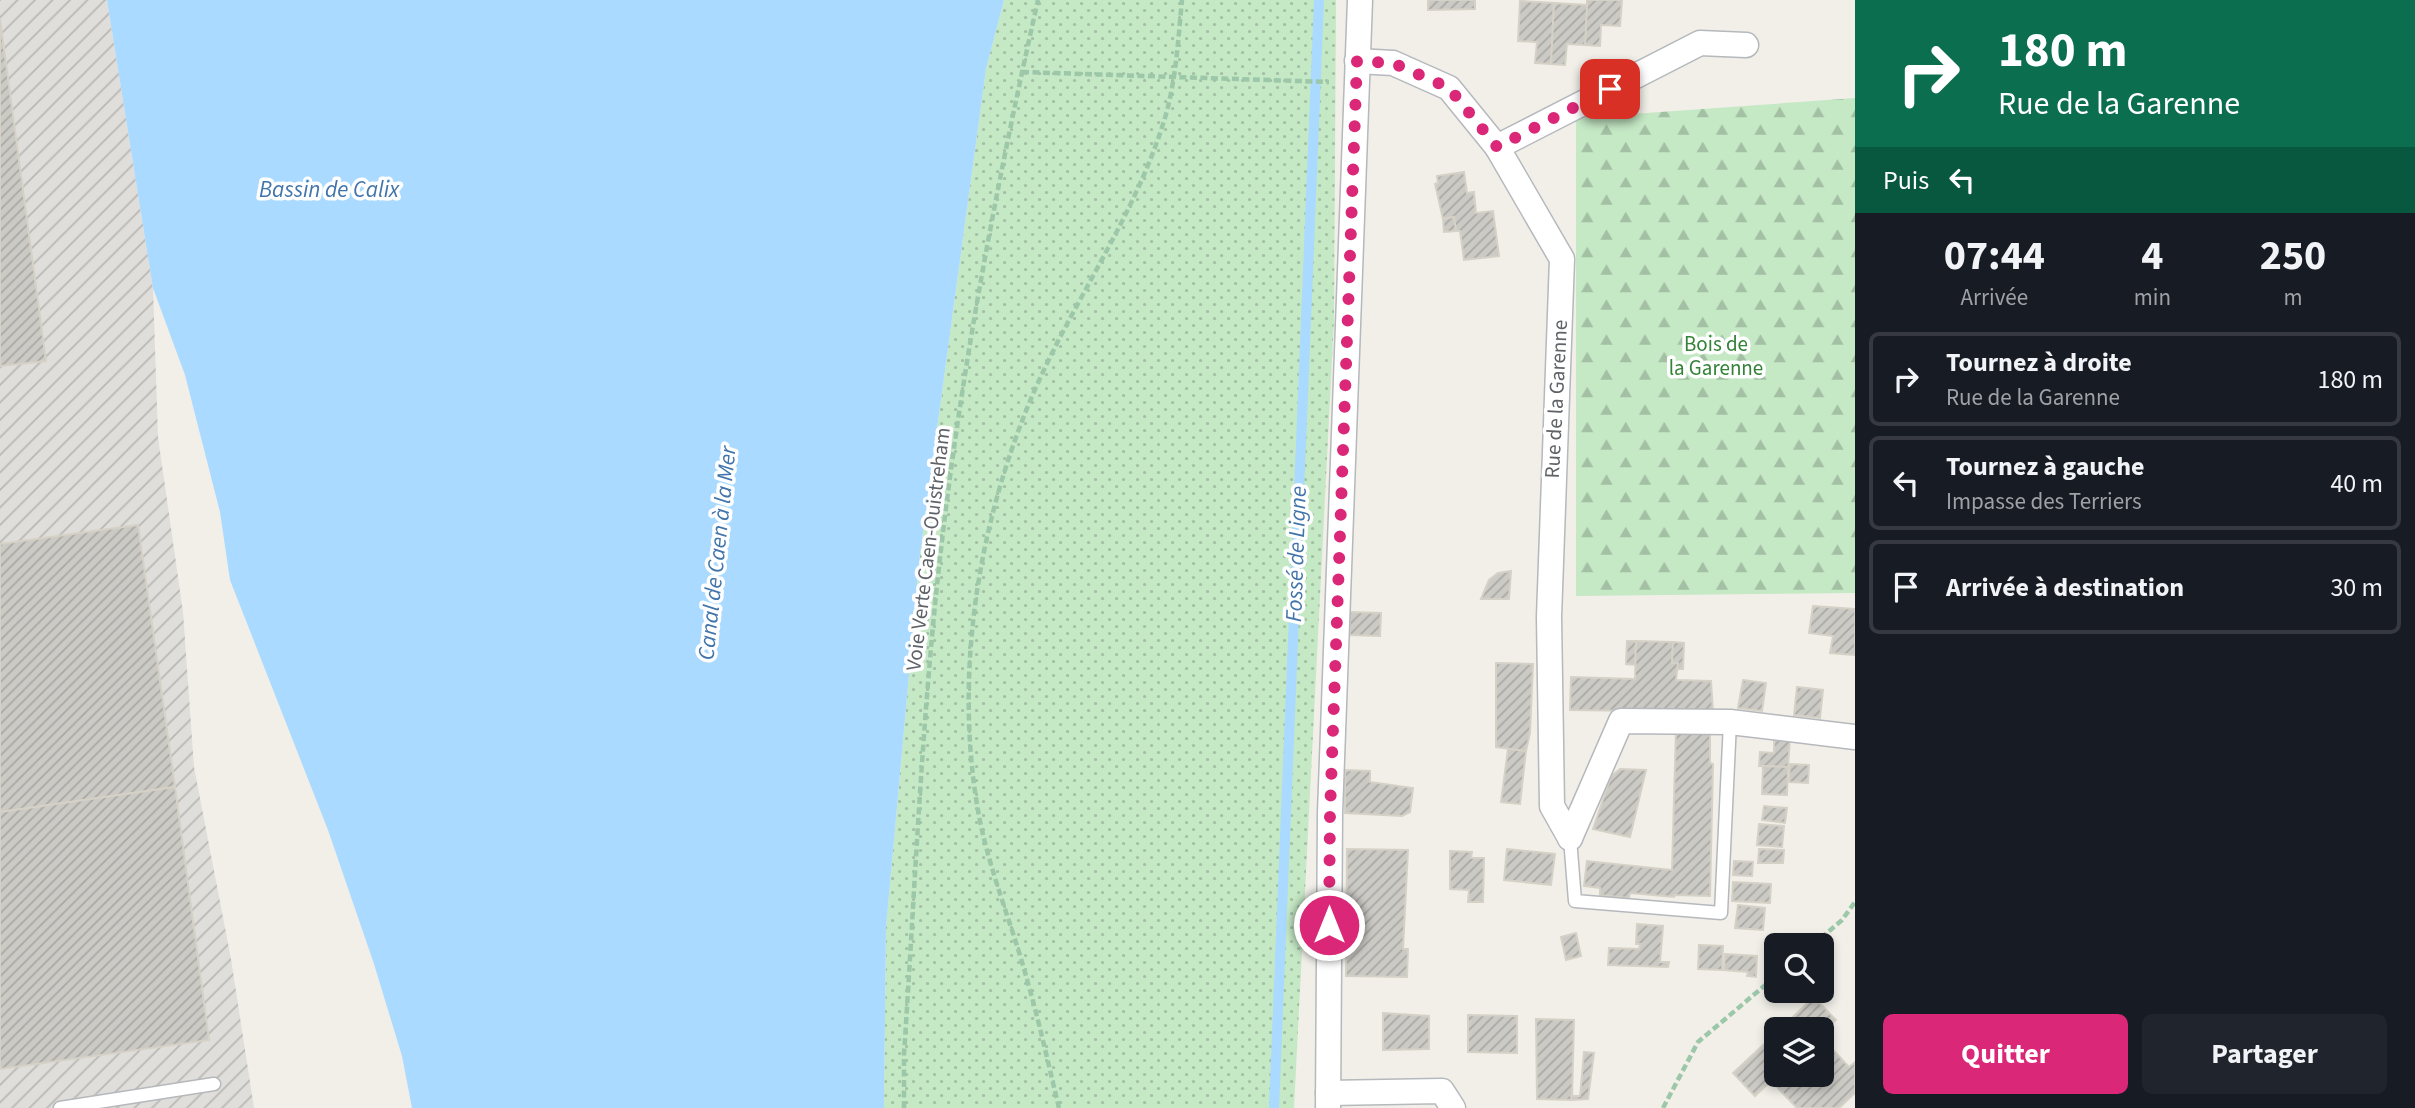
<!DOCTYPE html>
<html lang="fr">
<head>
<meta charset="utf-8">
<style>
  :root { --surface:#171b24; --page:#20242c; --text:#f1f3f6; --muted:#9ea1a6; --line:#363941; --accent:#db2777 }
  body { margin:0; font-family:"Source Sans 3",sans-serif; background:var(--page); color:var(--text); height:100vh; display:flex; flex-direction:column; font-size:26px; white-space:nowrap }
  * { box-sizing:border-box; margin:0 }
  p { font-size:23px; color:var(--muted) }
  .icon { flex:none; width:38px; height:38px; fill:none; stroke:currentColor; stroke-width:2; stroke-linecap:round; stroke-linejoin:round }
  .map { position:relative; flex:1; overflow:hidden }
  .side { display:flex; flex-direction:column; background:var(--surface); width:560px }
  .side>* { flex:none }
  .banner { background:#0b6e4f; color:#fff; overflow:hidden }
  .fabs { position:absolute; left:1764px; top:933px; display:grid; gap:14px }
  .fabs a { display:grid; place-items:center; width:70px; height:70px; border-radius:10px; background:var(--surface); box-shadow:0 4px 10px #0003; font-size:35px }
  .pin { position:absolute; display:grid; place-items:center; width:60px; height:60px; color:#fff; margin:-30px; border-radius:14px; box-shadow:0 4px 10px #0006 }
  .me { position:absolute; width:77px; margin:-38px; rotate:0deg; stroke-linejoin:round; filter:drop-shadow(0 0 5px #0008) }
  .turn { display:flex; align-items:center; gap:24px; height:147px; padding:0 28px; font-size:32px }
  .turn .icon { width:91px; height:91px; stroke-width:2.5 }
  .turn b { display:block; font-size:49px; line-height:60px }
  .then { display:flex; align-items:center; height:66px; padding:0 28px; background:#0003; gap:14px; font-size:26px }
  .eta { display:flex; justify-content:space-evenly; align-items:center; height:119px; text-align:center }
  .eta b { font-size:42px; font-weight:700; line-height:49px }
  .primary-button { display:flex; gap:14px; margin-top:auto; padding:14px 28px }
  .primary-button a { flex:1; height:80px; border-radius:10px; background:var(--accent); color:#fff; font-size:28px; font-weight:700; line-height:80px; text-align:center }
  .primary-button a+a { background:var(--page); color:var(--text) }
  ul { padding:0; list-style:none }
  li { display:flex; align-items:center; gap:21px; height:94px; margin:0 14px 10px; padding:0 14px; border:4px solid var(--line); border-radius:10px }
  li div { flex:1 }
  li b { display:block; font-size:26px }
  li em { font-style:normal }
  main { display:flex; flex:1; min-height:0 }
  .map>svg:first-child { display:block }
  .industrial { fill:url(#industrial-furrows) }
  .grass { fill:url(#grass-dots) }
  .forest { fill:url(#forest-firs) }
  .water { fill:#aadaff }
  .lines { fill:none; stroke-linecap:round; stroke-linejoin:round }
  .stream { stroke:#aadaff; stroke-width:10 }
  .building { fill:url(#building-hatch); stroke:#d6d1c6; stroke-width:2 }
  .lane-casing { stroke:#b5b8bc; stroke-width:15 }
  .street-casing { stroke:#b5b8bc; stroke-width:27 }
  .path { stroke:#9cc7a9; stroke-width:4.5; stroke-dasharray:7 3.5; stroke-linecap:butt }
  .lane { stroke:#fff; stroke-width:12 }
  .street { stroke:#fff; stroke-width:24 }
  .route { stroke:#db2777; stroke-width:12; stroke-dasharray:0 21.6 }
  .labels { text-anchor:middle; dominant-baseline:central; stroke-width:7; stroke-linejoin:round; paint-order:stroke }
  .park-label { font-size:21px; fill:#348238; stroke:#fff }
  .street-label { font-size:21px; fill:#5f6368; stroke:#fff }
  .water-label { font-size:23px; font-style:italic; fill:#4174aa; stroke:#fff }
</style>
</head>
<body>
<main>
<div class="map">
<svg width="1855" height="1108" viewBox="0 0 1855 1108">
  <defs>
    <pattern id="industrial-furrows" width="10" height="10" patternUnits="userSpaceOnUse" patternTransform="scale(1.75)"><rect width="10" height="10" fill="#e0deda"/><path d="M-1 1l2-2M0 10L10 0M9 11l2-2" fill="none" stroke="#b9b8b5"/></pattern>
    <pattern id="grass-dots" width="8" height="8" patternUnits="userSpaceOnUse" patternTransform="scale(1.75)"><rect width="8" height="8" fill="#c5e8c5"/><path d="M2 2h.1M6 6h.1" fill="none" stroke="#a3c0a4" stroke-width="1.8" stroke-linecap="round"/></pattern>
    <pattern id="forest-firs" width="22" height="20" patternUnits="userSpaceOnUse" patternTransform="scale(1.75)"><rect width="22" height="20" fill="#c5e8c5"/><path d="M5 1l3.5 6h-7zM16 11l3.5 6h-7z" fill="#a3c0a4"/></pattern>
    <pattern id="building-hatch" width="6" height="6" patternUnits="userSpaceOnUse" patternTransform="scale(1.75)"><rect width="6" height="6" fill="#cccac5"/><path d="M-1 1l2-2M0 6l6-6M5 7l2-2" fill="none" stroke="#a9a8a4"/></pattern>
  </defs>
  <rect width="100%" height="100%" fill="#f1efe8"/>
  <polygon class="industrial" points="0,0 107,0 153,288 158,437 183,612 194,767 231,959 254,1108 0,1108"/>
  <polygon class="grass" points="1004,0 1336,0 1334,320 1294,1108 884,1108 886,928 920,554 986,69"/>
  <polygon class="forest" points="1855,98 1855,593 1576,596 1576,118"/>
  <polygon class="water" points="107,0 1004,0 986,69 920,554 886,928 884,1108 412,1108 402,1056 374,964 328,830 230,580 220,512 185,375 153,288"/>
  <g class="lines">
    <polyline class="stream" points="1274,1108 1319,0"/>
  </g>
  <g class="building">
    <polygon points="1428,0 1475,0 1475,9 1428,10"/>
    <polygon points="1587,0 1622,0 1620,26 1601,25 1600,46 1585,45"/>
    <polygon points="1520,1 1554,3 1551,64 1535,63 1537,42 1518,41"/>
    <polygon points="1554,3 1587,5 1585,45 1567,44 1565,65 1551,64"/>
    <polygon points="0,19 46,361 0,366"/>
    <polygon points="1464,172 1467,193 1474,192 1476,213 1493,211 1499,256 1464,260 1460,231 1456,231 1454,217 1443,219 1435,184 1438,183 1437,176"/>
    <polygon points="1454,217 1456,231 1444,232 1443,219"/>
    <polygon points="138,525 175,787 0,812 0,544"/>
    <polygon points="1511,571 1509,599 1481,599 1489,580 1498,573"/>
    <polygon points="1813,606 1855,609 1855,655 1830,653 1833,636 1809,633"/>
    <polygon points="1350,612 1381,613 1380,636 1350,635"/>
    <polygon points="1627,641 1636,641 1635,665 1626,664"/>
    <polygon points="1636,641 1673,642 1672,663 1678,663 1676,680 1711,681 1713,712 1570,710 1571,677 1635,679"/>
    <polygon points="1673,642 1684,643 1683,669 1677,669 1678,663 1672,663"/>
    <polygon points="1496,663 1533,664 1530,733 1526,751 1496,747"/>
    <polygon points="1743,680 1766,683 1762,711 1738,708"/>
    <polygon points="1797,687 1823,690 1820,718 1794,715"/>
    <polygon points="1710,727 1710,763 1713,764 1710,896 1674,895 1674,897 1630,893 1629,898 1600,895 1600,888 1584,886 1587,861 1672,870 1676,728"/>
    <polygon points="1774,737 1790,738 1788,767 1759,766 1760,752 1774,753"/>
    <polygon points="1508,749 1526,751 1520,804 1501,802"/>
    <polygon points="1790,764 1809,765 1808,783 1789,782"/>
    <polygon points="1763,766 1788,767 1787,795 1762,794"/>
    <polygon points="1620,769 1646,770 1630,837 1593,829 1611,776"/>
    <polygon points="1345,770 1370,771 1370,782 1413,788 1410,812 1402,816 1345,813"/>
    <polygon points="175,787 209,1040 0,1069 0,812"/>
    <polygon points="1764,806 1787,808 1785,823 1762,820"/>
    <polygon points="1759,824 1784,826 1782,847 1757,845"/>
    <polygon points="1347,849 1408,850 1403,949 1408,949 1407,977 1346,976"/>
    <polygon points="1507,849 1555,854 1551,885 1504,880"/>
    <polygon points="1759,849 1784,850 1783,863 1758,863"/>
    <polygon points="1450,851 1472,852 1471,858 1484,858 1483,902 1468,902 1469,890 1450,889"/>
    <polygon points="1734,861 1753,862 1752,876 1733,875"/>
    <polygon points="1733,882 1771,884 1770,903 1732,901"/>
    <polygon points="1738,905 1765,908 1763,930 1735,928"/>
    <polygon points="1637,924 1663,926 1660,962 1669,962 1668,967 1608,965 1609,948 1639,949 1640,944 1636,944"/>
    <polygon points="1576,933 1581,956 1566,960 1561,937"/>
    <polygon points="1699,945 1723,946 1722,970 1698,969"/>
    <polygon points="1725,954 1757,956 1756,977 1747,976 1748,972 1724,970"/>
    <polygon points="1814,997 1836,1020 1822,1033 1822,1029 1780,1029"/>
    <polygon points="1383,1013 1429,1016 1429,1049 1383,1050"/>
    <polygon points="1468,1015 1517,1016 1517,1053 1468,1052"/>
    <polygon points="1536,1019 1574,1020 1572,1100 1537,1099"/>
    <polygon points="1776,1033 1776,1074 1822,1074 1822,1038 1849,1067 1855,1062 1855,1093 1839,1108 1797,1108 1771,1081 1755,1096 1733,1073"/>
    <polygon points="1584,1052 1594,1053 1588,1099 1572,1100 1571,1096 1580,1096"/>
  </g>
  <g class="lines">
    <g class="lane-casing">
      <g id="lane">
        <polyline points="1570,838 1575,901 1721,913 1730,722"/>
        <polyline points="60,1108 214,1084"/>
      </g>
    </g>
    <g class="street-casing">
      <g id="street">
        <polyline points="1357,61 1393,63 1449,88 1497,147 1562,259 1549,617 1552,806 1570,838"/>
        <polyline points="1497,147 1700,43 1746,45"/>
        <polyline points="1570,838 1621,721 1730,722 1855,737"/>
        <polyline points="1328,1093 1442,1091 1453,1108"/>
        <polyline points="1328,1108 1330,813 1360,0"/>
      </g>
    </g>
    <g class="path">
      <polyline points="1022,72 1329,82"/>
      <polyline points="1813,945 1842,920 1855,902"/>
      <path d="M904 1108V1054C913 919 919 783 931 648 950 430 990 213 1038 0"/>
      <path d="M1059 1108C1049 1067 1040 1025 1028 983 1013 927 990 873 979 816 953 676 978 523 1033 394 1073 301 1134 218 1164 121 1176 82 1178 41 1182 0"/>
      <polyline points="1663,1108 1698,1042 1776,976"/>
    </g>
    <use href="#lane" class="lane"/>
    <use href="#street" class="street"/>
  </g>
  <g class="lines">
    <polyline class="route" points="1329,925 1330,813 1357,61 1393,63 1449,88 1497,147 1610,89"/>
  </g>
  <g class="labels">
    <g class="park-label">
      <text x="1716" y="344">Bois de<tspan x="1716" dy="24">la Garenne</tspan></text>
    </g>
    <g class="street-label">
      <text transform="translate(1556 399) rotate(-87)">Rue de la Garenne</text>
      <text transform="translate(928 549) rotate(-83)">Voie Verte Caen-Ouistreham</text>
    </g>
    <g class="water-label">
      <text x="329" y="189">Bassin de Calix</text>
      <text transform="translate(717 553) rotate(-84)">Canal de Caen à la Mer</text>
      <text transform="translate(1296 554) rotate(-88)">Fossé de Ligne</text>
    </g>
  </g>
</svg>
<div class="fabs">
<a><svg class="icon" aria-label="search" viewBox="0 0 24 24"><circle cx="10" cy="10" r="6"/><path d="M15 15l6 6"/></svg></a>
<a><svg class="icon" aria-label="layers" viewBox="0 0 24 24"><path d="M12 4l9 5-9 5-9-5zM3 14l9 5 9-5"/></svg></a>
</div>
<div class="pin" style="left:1610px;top:89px;background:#d93025"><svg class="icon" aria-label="arrive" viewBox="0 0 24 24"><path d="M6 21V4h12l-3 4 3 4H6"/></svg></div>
<svg class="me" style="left:1329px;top:925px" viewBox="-20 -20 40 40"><circle r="17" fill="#db2777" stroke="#fff" stroke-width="3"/><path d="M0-11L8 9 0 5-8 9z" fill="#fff"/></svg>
</div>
<section class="side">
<div class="banner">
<div class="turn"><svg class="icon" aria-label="right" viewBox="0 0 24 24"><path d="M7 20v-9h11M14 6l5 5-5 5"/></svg><div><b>180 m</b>Rue de la Garenne</div></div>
<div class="then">Puis<svg class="icon" aria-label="left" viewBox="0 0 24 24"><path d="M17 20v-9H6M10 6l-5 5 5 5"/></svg></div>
</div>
<div class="eta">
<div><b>07:44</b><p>Arrivée</p></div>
<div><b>4</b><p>min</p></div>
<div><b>250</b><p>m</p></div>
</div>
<ul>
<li><svg class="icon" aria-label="right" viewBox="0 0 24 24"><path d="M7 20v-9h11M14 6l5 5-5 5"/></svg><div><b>Tournez à droite</b><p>Rue de la Garenne</p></div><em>180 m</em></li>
<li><svg class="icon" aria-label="left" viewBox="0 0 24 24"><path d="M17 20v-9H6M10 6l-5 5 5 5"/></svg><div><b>Tournez à gauche</b><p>Impasse des Terriers</p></div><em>40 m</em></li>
<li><svg class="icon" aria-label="arrive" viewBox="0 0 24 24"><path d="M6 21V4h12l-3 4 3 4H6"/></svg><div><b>Arrivée à destination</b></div><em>30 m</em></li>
</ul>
<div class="primary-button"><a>Quitter</a><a>Partager</a></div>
</section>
</main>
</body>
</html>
